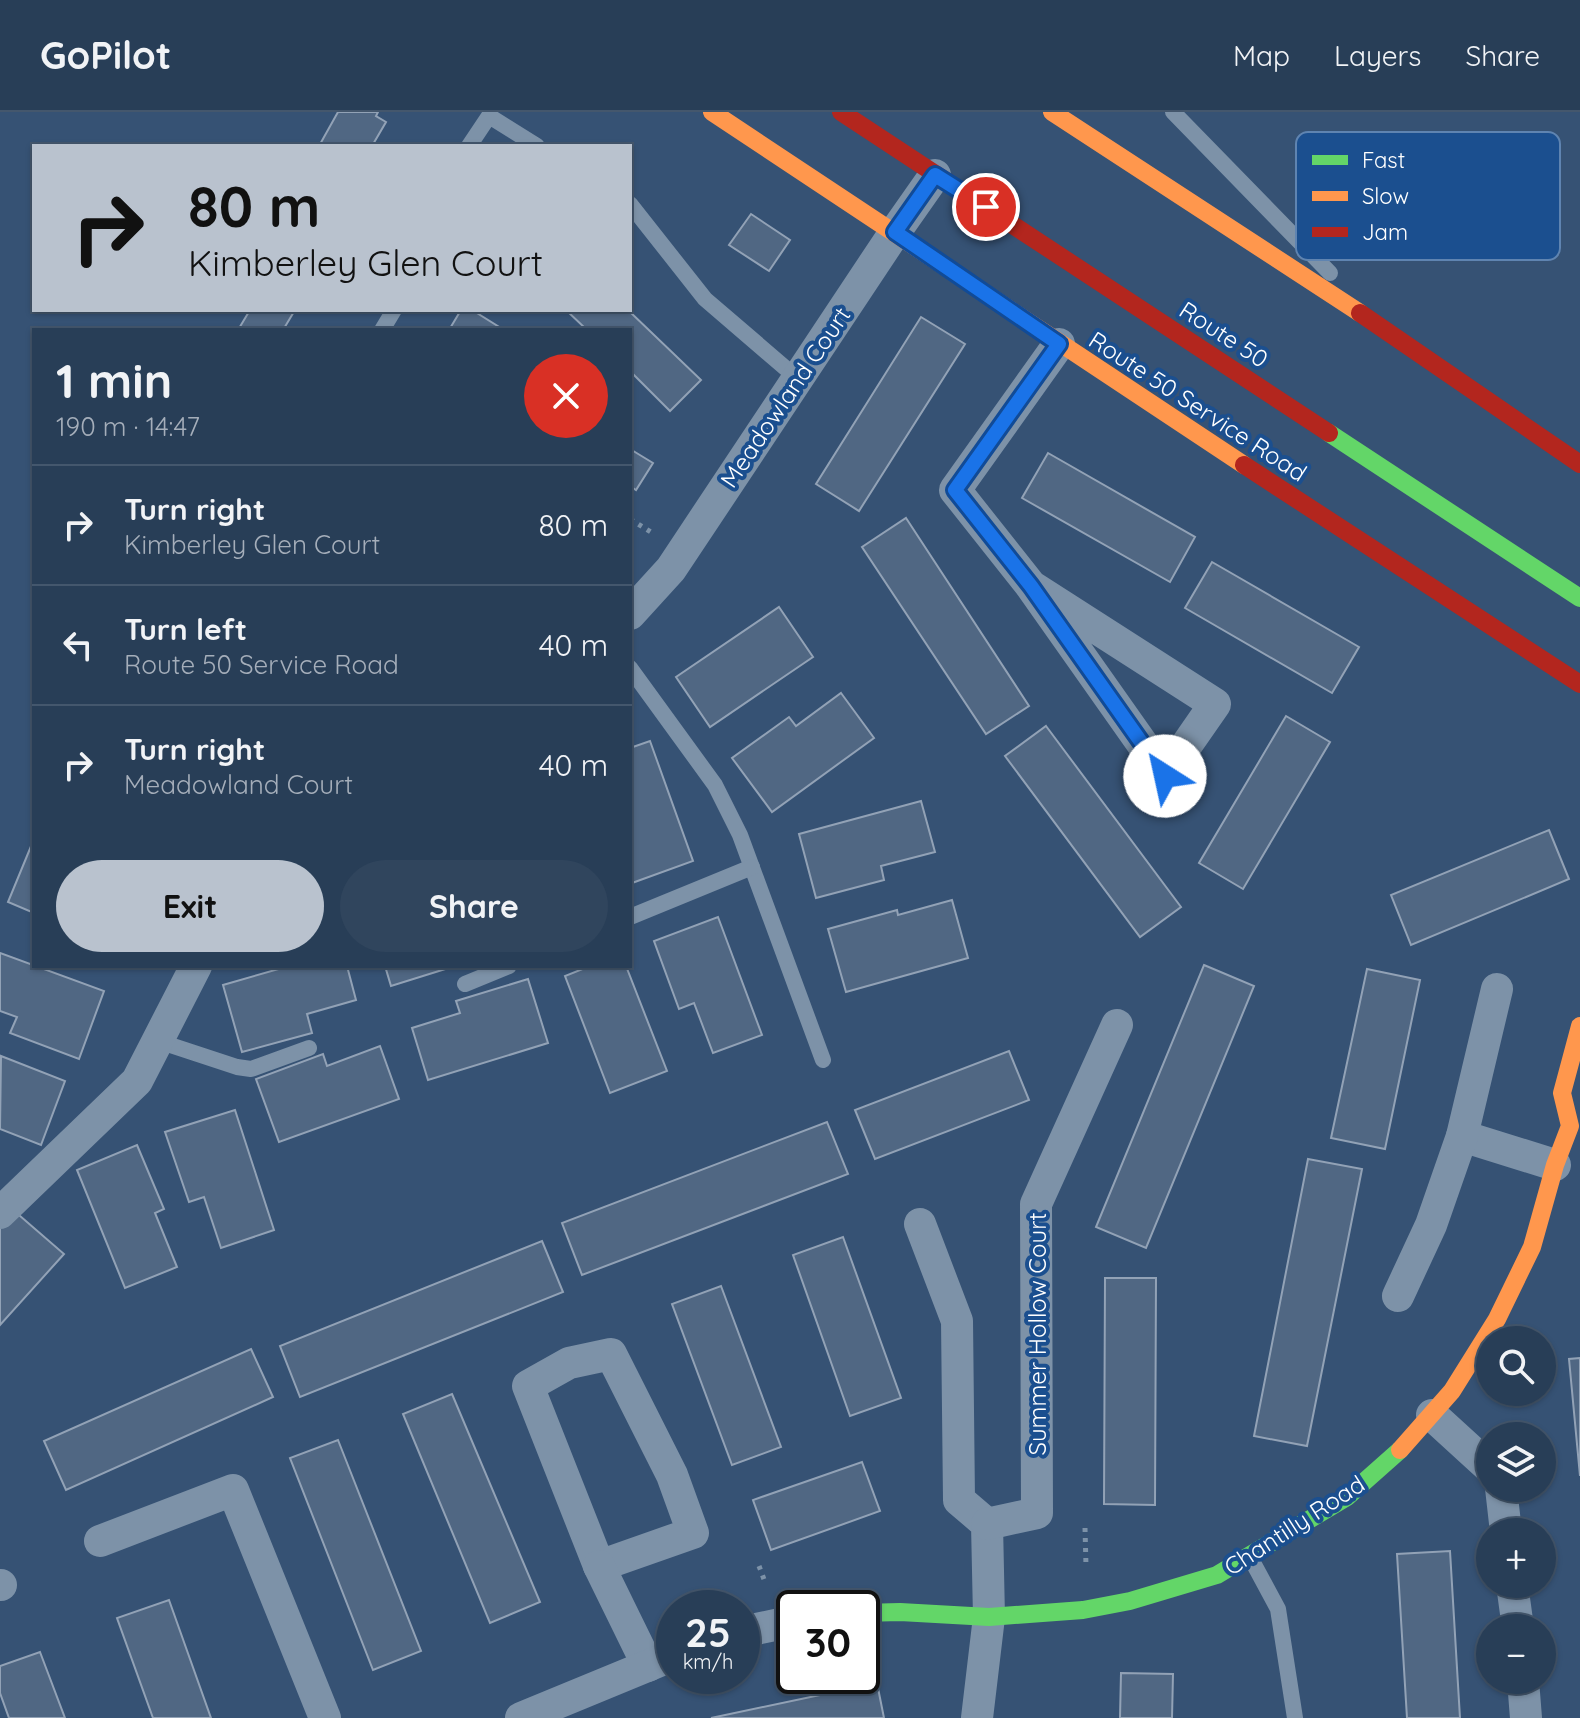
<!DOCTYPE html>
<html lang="en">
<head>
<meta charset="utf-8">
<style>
  :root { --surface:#283e57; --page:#30455d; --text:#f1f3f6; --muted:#a5aeba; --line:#44576d; --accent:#b9c2ce }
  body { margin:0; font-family:Quicksand,sans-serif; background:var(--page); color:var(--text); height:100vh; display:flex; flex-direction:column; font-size:30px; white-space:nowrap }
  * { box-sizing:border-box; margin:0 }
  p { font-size:26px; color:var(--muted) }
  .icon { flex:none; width:44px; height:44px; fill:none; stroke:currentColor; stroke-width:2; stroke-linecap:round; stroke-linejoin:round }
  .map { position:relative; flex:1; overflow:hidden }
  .details { position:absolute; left:32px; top:216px; width:600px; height:640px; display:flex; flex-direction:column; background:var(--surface); border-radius:0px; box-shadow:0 2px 6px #0004,0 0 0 2px var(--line) }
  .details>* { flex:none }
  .guide { position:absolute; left:32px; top:32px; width:600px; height:168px; border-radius:0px; box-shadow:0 2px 6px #0004,0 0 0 2px var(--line); background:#b9c2ce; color:#111; overflow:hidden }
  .buttons { position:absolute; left:1476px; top:1214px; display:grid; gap:16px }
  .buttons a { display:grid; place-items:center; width:80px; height:80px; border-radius:50%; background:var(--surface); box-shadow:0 2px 6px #0004,0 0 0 2px var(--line); font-size:40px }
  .speed { position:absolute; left:656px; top:1478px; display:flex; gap:16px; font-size:40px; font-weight:700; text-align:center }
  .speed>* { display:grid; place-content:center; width:104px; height:104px; border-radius:50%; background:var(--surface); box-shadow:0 2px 6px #0004,0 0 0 2px var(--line); line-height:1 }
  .speed small { font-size:20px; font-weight:400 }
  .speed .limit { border:4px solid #111; border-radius:12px; background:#fff; color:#111 }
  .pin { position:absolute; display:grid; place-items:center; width:68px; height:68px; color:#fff; margin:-34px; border:4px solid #fff; border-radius:50%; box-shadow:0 2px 8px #0007 }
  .me { position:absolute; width:88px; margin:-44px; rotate:325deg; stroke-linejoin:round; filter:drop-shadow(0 0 6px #0008) }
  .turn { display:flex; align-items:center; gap:28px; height:168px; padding:0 24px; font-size:36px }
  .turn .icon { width:104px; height:104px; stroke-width:2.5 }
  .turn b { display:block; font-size:56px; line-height:68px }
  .round { display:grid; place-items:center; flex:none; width:84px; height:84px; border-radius:42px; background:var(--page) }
  .headline { display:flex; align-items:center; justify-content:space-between; height:136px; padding:0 24px }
  h1 { font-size:48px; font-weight:800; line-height:60px }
  .button { display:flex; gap:16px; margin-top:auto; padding:16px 24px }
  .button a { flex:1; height:92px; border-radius:48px; background:var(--accent); color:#111; font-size:32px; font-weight:800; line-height:92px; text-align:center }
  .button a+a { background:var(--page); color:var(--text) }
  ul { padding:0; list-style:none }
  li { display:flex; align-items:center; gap:24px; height:120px; padding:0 24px; border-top:2px solid var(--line) }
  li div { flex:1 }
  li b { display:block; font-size:30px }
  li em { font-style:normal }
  header { display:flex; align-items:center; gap:48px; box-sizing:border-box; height:112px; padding:0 40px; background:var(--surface); border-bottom:2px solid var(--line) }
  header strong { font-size:38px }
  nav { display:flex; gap:44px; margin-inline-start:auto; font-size:28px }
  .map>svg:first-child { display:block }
  .building { fill:#506783; stroke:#92a2b6; stroke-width:2 }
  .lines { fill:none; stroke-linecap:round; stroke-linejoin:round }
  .path { stroke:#7d92a8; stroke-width:5; stroke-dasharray:4 6; stroke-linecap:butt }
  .lane { stroke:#7d92a8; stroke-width:16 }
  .street { stroke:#7d92a8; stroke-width:32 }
  .fast { stroke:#63d668; stroke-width:18 }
  .slow { stroke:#ff974d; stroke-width:18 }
  .jam { stroke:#b3261e; stroke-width:18 }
  .route-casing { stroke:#114b97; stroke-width:20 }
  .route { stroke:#1a73e8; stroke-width:14 }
  .labels { text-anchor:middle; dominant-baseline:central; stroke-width:8; stroke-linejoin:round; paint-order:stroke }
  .street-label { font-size:24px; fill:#fff; stroke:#1b4f8f }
  .key { fill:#1b4f8f; stroke:#5f84b1; stroke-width:2 }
  .key-label { font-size:22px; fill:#fff }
</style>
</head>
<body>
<header>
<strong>GoPilot</strong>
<nav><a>Map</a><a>Layers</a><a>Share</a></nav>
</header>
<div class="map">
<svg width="1580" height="1606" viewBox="0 0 1580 1606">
  <rect width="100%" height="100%" fill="#365274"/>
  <g class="building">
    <polygon points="338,0 378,0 376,4 386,10 372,34 319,34"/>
    <polygon points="751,102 790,128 769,159 729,133"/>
    <polygon points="250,198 295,198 283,218 238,218"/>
    <polygon points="461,198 472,198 504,218 449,218"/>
    <polygon points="566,198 628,198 701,268 670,299 630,259 630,218 587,218"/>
    <polygon points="921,205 965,232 859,399 816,372"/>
    <polygon points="630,337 653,351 636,378 630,374"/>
    <polygon points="1048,341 1195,425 1170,470 1022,386"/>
    <polygon points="906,406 1029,594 986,622 862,435"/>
    <polygon points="1212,450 1359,535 1332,581 1185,496"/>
    <polygon points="779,495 813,545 710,615 676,565"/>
    <polygon points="841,581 874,626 772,700 732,646 789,605 796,614"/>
    <polygon points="1286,604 1330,630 1243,777 1199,751"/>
    <polygon points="1046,614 1181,795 1140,825 1005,644"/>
    <polygon points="650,629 693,749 632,771 630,636"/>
    <polygon points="921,689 935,740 881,754 884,768 816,786 799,722"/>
    <polygon points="1549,718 1569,767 1411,833 1391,783"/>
    <polygon points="34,727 34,801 8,790"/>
    <polygon points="952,788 968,846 846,880 828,817 897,798 898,803"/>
    <polygon points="718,805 762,923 713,941 694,891 679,897 654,829"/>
    <polygon points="0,841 104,879 79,947 10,921 17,905 0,899"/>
    <polygon points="1204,853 1254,874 1146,1136 1096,1115"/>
    <polygon points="289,854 347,854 356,888 307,902 312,921 242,940 223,873"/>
    <polygon points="385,854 455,854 391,874"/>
    <polygon points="590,854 626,854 667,959 610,981 565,864"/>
    <polygon points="1367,857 1420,868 1385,1037 1331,1026"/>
    <polygon points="528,867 548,931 428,968 412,916 460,901 456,889"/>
    <polygon points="380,934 399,987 279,1030 256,967 323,942 327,954"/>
    <polygon points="1009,939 1029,988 875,1047 855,998"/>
    <polygon points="1,944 65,969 41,1033 0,1017"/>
    <polygon points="235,998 274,1118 221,1136 204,1085 189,1090 165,1020"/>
    <polygon points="827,1010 848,1062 582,1163 562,1111"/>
    <polygon points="137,1033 164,1097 155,1101 177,1155 125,1176 77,1058"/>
    <polygon points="1308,1047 1362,1057 1307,1334 1254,1324"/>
    <polygon points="12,1097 64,1142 0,1213 0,1111"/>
    <polygon points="843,1125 901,1286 850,1304 793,1143"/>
    <polygon points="542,1129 563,1180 300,1285 280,1234"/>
    <polygon points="1105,1166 1156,1166 1155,1393 1104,1392"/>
    <polygon points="721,1174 781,1335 732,1353 672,1192"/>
    <polygon points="251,1237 273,1285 66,1378 44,1329"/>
    <polygon points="1580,1246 1580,1364 1569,1247"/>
    <polygon points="452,1282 540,1490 490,1511 403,1302"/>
    <polygon points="338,1328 421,1539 373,1558 290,1346"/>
    <polygon points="862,1350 880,1399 771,1438 753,1388"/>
    <polygon points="1450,1439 1460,1606 1407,1606 1397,1442"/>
    <polygon points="169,1488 211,1606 153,1606 117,1506"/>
    <polygon points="40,1540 65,1606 9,1606 0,1581 0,1554"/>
    <polygon points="1121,1561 1173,1562 1172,1606 1120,1606"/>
    <polygon points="877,1571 884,1606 711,1606"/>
  </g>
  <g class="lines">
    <g class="path">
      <polyline points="630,407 654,422"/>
      <polyline points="1085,1416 1086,1454"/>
      <polyline points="759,1454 765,1470"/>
    </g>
    <g class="lane">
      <polyline points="1173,0 1330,161"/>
      <polyline points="469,34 489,4 537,34"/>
      <polyline points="630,92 705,187 797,266"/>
      <polyline points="382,218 394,198"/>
      <polyline points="630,556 715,673 740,723 823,948"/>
      <polyline points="630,805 752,755"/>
      <polyline points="465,872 509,854"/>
      <polyline points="158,929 237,955 251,957 309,936"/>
      <polyline points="1250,1445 1278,1497 1295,1606"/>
    </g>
    <g class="street">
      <polyline points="1031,474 1215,592 1165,664 1031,474 955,378 1059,232"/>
      <polyline points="630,502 671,457 895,120 935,63"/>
      <polyline points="1462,1024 1555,1053"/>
      <polyline points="0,1101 137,969 196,854"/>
      <polyline points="920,1112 957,1209 959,1388 987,1412 989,1505 977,1606"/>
      <polyline points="1398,1184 1431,1113 1462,1024 1497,877"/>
      <polygon points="611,1242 672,1363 693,1421 599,1454 528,1274 569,1251"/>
      <polyline points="1432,1303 1490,1356"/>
      <polyline points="1501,1376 1506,1420"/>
      <polyline points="987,1412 1037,1401 1036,1092 1117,913"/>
      <polyline points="100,1429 233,1378 325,1606"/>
      <polyline points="599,1454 648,1554"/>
      <polyline points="1512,1472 1518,1516"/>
      <polyline points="0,1473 1,1473"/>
      <polyline points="742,1520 794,1509"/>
      <polyline points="1523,1568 1526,1606"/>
      <polyline points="521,1606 674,1543"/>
    </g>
    <g class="fast">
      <polyline points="1329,321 1580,486"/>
      <polyline points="862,1501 900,1500 989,1505 1083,1498 1130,1489 1217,1463 1347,1385 1400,1338"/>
    </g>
    <g class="slow">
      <polyline points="712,0 1244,353"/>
      <polyline points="1052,0 1360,201"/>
      <polyline points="1400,1338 1452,1279 1497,1207 1532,1135 1555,1053 1570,1014 1562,981 1580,914"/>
    </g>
    <g class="jam">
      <polyline points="841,0 1329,321"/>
      <polyline points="1360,201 1580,352"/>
      <polyline points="1244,353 1580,572"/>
    </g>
  </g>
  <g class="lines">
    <g class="route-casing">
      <polyline id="route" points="986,95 935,63 895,120 1059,232 955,378 1031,474 1165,664"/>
    </g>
    <use href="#route" class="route"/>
  </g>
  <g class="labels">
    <g class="street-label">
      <text transform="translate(1224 222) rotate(33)">Route 50</text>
      <text transform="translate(785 285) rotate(-56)">Meadowland Court</text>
      <text transform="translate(1198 294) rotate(33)">Route 50 Service Road</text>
      <text transform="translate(1037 1222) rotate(-90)">Summer Hollow Court</text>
      <text transform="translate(1294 1413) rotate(-33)">Chantilly Road</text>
    </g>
  </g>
  <rect x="1296" y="20" width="264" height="128" rx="12" class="key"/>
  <rect x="1312" y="43" width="36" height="10" fill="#63d668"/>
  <rect x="1312" y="79" width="36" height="10" fill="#ff974d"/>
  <rect x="1312" y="115" width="36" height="10" fill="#b3261e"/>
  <g class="key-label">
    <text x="1362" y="56">Fast</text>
    <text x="1362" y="92">Slow</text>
    <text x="1362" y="128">Jam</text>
  </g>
</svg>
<div class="buttons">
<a><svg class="icon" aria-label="search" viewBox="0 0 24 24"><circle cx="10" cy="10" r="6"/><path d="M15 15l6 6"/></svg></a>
<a><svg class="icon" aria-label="layers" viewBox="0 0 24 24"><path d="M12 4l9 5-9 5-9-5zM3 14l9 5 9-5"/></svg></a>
<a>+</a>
<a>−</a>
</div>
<div class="speed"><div>25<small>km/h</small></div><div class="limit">30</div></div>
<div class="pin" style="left:986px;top:95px;background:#d93025"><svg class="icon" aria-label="arrive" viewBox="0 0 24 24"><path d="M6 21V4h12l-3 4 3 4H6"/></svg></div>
<svg class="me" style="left:1165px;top:664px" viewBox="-20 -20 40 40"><circle r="19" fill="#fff"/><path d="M0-13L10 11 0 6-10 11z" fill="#1a73e8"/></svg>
<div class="guide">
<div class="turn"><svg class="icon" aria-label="right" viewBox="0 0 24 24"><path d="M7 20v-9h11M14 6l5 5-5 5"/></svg><div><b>80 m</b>Kimberley Glen Court</div></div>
</div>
<section class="details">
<div class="headline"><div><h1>1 min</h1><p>190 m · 14:47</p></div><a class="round" style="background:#d93025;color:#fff"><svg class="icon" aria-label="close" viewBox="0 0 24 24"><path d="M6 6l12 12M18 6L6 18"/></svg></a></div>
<ul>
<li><svg class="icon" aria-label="right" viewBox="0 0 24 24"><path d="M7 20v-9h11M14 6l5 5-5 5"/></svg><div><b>Turn right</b><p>Kimberley Glen Court</p></div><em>80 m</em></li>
<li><svg class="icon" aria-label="left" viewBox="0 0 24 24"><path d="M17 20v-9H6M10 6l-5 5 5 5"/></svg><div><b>Turn left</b><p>Route 50 Service Road</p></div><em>40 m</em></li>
<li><svg class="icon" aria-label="right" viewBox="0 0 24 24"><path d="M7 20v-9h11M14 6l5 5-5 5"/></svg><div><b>Turn right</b><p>Meadowland Court</p></div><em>40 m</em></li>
</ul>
<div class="button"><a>Exit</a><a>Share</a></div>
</section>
</div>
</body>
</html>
